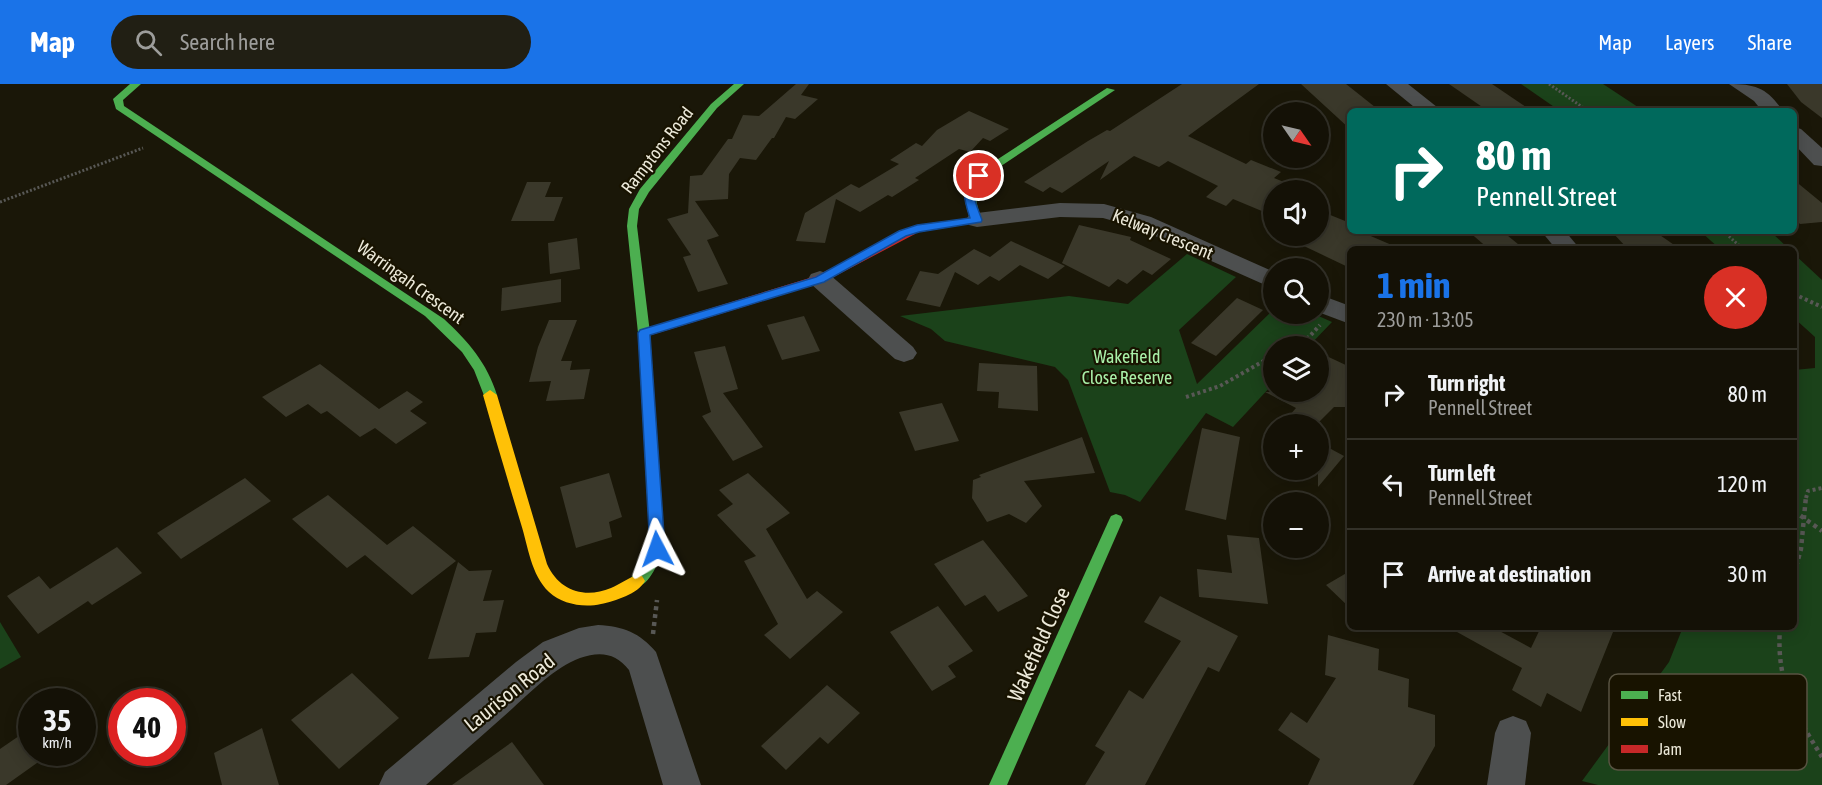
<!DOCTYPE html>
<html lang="en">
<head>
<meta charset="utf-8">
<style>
  :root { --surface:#141106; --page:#211f14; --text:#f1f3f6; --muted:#9d9d9b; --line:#333128; --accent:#1a73e8 }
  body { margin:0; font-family:"Asap Condensed",sans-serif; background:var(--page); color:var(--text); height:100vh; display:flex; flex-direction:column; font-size:22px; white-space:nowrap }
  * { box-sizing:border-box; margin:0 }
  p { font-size:20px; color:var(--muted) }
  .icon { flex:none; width:33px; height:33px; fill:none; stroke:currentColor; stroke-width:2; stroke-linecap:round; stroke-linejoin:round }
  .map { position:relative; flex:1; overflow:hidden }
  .sheet { position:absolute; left:1347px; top:162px; width:450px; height:384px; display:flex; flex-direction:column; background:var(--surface); border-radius:9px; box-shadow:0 3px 15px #0003,0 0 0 2px var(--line) }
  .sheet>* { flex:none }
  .hud { position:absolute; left:1347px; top:24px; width:450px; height:126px; border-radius:9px; box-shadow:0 3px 15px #0003,0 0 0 2px var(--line); background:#00695c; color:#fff; overflow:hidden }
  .needle { width:39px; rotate:124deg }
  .fabs { position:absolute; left:1263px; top:18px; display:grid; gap:12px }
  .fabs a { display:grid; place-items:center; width:66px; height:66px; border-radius:50%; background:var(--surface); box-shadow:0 3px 15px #0003,0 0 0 2px var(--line); font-size:30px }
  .speed { position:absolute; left:18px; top:604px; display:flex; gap:12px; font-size:30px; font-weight:700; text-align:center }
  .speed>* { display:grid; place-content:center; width:78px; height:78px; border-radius:50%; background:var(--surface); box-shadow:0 3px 15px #0003,0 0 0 2px var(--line); line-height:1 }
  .speed small { font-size:15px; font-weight:400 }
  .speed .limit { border:9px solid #d22; background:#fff; color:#111 }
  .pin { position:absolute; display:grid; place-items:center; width:51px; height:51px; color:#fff; margin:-26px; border:3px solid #fff; border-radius:50%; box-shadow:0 2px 6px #0007 }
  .me { position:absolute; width:66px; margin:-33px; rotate:356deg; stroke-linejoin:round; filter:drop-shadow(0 0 4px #0008) }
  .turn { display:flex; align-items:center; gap:21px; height:126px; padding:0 30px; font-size:27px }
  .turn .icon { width:78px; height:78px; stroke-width:2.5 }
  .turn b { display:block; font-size:42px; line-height:51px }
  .round { display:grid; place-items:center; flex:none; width:63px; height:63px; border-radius:32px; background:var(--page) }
  .head { display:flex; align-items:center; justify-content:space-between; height:102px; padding:0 30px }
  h1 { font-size:36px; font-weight:700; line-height:45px; color:var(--accent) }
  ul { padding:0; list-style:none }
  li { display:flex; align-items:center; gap:18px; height:90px; padding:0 30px; border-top:2px solid var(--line) }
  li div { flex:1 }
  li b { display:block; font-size:22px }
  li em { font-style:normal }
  header { display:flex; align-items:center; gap:36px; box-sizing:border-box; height:84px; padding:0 30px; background:var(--accent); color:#fff }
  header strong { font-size:28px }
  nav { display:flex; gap:33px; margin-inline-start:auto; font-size:21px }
  .search { width:420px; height:54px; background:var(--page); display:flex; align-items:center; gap:15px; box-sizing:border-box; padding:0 21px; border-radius:33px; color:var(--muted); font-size:22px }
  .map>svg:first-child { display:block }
  .green { fill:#1b421a }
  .building { fill:#3a382a }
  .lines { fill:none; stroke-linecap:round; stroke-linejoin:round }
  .path-far2 { stroke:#585855; stroke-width:3; stroke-dasharray:2 2; stroke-linecap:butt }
  .path-far1 { stroke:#585855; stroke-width:4; stroke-dasharray:3 3; stroke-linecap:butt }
  .path { stroke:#585855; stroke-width:4.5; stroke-dasharray:4 4; stroke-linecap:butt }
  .street { fill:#4d4f4f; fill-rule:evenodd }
  .fast { fill:#4caf50; fill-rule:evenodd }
  .slow { fill:#ffc107; fill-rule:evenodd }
  .jam { fill:#c62828; fill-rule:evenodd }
  .route { fill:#1a73e8; stroke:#114b97; stroke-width:1.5 }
  .labels { text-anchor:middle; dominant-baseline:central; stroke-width:4.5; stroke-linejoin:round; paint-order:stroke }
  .street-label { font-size:18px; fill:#ece9d9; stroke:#181300 }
  .park-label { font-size:18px; fill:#a9f0a8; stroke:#181300 }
  .near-street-label { font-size:21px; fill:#ece9d9; stroke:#181300 }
  .key { fill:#181300; stroke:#585341; stroke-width:1.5 }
  .key-label { font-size:16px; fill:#ece9d9 }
</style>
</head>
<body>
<header>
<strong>Map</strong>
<div class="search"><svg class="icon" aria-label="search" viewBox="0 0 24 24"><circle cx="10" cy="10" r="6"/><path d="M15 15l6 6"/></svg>Search here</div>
<nav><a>Map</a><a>Layers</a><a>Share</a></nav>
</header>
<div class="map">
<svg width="1822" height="701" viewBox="0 0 1822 701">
  <rect width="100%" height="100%" fill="#1a1708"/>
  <g class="green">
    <polygon points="1521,0 1603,0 1644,27 1560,27"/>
    <polygon points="1700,147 1770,147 1789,165 1720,165"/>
    <polygon points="1187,170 1236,193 1179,246 1197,300 1273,226 1274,230 1314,230 1332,238 1309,262 1274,262 1273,300 1233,343 1206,329 1140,418 1125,411 1110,408 1068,296 1055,283 945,257 931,245 900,232 1069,212 1128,220"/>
    <polygon points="1794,170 1822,196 1822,701 1598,701 1582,697 1669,578 1683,543 1794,543 1794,286 1815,284 1815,253 1794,234"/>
    <polygon points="0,538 21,573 0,585"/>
  </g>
  <g class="building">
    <polygon points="796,0 809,0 801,11 818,15 795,35 786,33 774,54 772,54 756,76 740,74 729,90 728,115 695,117 719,152 707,156 728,200 698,208 683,173 691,171 667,135 688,129 690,92 702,91 728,55 732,55 743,31 759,32"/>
    <polygon points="1182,0 1259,0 1188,52 1246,80 1251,76 1281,88 1274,94 1304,106 1271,106 1274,108 1274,132 1233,115 1226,122 1206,113 1218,102 1168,77 1159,83 1134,72 1100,96 1109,77 1062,109 1050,103 1043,108 1024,98 1088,57 1107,46 1110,47"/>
    <polygon points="1301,0 1346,0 1380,27 1350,27 1350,45"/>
    <polygon points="1449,0 1492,0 1532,27 1488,27"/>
    <polygon points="1787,0 1822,0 1822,34 1801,18"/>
    <polygon points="969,27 1009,45 990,57 983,54 970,68 959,65 915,94 919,96 892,113 888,111 860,128 836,115 825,159 796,157 805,129 851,100 859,104 899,80 890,76 916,59 922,62 937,46"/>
    <polygon points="1794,96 1822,119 1822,138 1800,140 1794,134"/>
    <polygon points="527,98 551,98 545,113 563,113 554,137 511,137"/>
    <polygon points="1318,126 1350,139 1350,147 1359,147 1401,165 1350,165 1350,184 1283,152 1318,152"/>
    <polygon points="1079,141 1131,153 1130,156 1171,175 1152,191 1143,186 1127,200 1118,195 1109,203 1062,179"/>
    <polygon points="1468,147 1502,147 1524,165 1489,165"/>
    <polygon points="1611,147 1654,147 1680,165 1628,165"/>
    <polygon points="577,154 580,185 550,190 548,159"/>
    <polygon points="1011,157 1065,182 1048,195 1020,181 999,197 990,192 978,201 955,188 940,223 906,216 920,187 938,190 974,165 990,173"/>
    <polygon points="561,195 561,218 501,227 502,204"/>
    <polygon points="1237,214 1263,226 1216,272 1191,259"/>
    <polygon points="804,232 820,267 782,276 767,241"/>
    <polygon points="549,236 577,236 561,277 572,277 570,286 590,285 584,315 546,317 551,297 529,298 538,263"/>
    <polygon points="725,262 738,305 723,309 763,363 733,377 702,332 711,328 694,268"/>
    <polygon points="1318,268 1350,283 1350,323 1334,323 1317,340 1282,340 1296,324 1265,308 1318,308"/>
    <polygon points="979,279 1037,282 1038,327 998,324 999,308 977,307"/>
    <polygon points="320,280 379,325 407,307 423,318 410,327 427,339 396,360 375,344 360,353 327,327 321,330 308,320 286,333 262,313"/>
    <polygon points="942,319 959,357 915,367 899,328"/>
    <polygon points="1202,344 1240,353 1226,436 1185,426"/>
    <polygon points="1082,353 1095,389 1024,397 1042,422 1026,439 1009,430 987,438 972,414 973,396 981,393 979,391"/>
    <polygon points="1318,358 1344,372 1318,403"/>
    <polygon points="609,389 622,433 609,438 612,453 576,464 560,403"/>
    <polygon points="748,389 790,429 766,445 807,515 817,507 843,528 790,575 764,551 778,540 744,477 756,472 717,431 733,420 719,406"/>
    <polygon points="245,394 271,417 181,475 157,449"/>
    <polygon points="328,411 387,461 413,442 456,477 412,511 365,471 347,484 292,435"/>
    <polygon points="1227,451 1259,454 1268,520 1199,513 1197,485 1232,489"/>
    <polygon points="983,456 1028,512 998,528 985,511 965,522 934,480"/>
    <polygon points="117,463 142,489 92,521 88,517 38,550 7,512 39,492 50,505"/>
    <polygon points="458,478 469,487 492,486 483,517 504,516 496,548 476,549 469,573 428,575"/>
    <polygon points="1350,487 1350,524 1326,501"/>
    <polygon points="1160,512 1238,552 1219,588 1208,583 1145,701 1085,701 1105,668 1095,662 1129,606 1143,615 1181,557 1144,538"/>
    <polygon points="938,522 973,567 948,582 956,593 932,607 890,548"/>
    <polygon points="1448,543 1492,543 1531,564 1541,543 1615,543 1581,628 1547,609 1541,623 1512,606 1522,584"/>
    <polygon points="1328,551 1379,565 1378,586 1409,595 1408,623 1435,631 1435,662 1413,701 1308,701 1320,675 1278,646 1291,628 1307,639 1336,594 1325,591"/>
    <polygon points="352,589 399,634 339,685 291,636"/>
    <polygon points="827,601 860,629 828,660 820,653 786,686 761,662"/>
    <polygon points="32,643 32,669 51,669 6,701 0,701 0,665"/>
    <polygon points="262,644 279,701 222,701 214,669"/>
    <polygon points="512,658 544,701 452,701"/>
  </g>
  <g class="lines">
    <g class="path-far2">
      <polyline points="1549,0 1588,27"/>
      <polyline points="0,118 143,64"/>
      <polyline points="1723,147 1743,165"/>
    </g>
    <g class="path-far1">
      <polyline points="1794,210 1822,223"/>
      <polyline points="1290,262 1309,253 1320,241"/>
      <polyline points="1186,313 1220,302 1274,271"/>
      <polyline points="1806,414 1808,407 1822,404"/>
    </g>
    <g class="path">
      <polyline points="1794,427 1822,447"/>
      <polyline points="1794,490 1801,465 1806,412"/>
      <path d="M1780 543C1776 598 1794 628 1822 673"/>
      <polyline points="653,550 657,516"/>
    </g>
    <g class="street">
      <polygon points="1386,0 1408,0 1442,27 1419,27"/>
      <path d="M1729 0C1756 0 1767 4 1783 27H1762L1754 17Z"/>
      <polygon points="1794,43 1801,45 1822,64 1822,82 1814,81 1794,60"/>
      <polygon points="1060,119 1104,120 1151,133 1274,188 1274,205 1135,143 1103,134 1060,133 977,143 969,141 966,136 969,131 977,129"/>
      <polygon points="1541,147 1565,147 1580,165 1556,165"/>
      <polygon points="820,187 829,190 913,263 917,269 913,275 904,278 895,275 811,200 808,195 811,190"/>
      <polygon points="1318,210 1350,222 1350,240 1318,228"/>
      <path d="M598 541C623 542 640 549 656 568L701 701H663L629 586C616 569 600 567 580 574 554 584 533 606 513 624 484 650 455 675 426 701H379L385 688 516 578 543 558 579 544Z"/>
      <polygon points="1513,632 1526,637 1531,649 1525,701 1487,701 1495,649 1500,637"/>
    </g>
    <g class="fast">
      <path d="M130 0H141L123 16 124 22 444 235C468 257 487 279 497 311L495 314H485L474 286 462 268 425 232 116 25 113 15Z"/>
      <path d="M734 0H744L717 24 649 108 639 125 637 142 650 249 664 465C658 477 649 507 632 502L629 497 650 465 638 249 627 142 629 125 640 105 711 20Z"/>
      <path d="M1107 4 1115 6 983 94C973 109 976 121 982 136L981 138 907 150V146L932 139 971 134C964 116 964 105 975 90Z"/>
      <polygon points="1116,430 1121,432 1123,436 1007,701 989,701 1109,436 1111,432"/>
    </g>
    <path class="slow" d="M490 306 497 311 547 480C559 507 585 515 611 504 620 500 628 494 637 491L642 492 645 497C638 510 615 517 601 520 583 524 562 520 549 508 531 491 528 462 521 440 508 397 495 354 483 311Z"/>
    <polygon class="jam" points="911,145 915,146 915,150 824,198 648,252 640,252 638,249 640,246 816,192"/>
  </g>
  <path class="route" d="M979 89 985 92C969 111 974 114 982 136L981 138 919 148 906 152 824 198 650 251 665 465 662 470H652L650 465 638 249 640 246 816 193 899 147 917 141 970 134C964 116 958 98 979 89Z"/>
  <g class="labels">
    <g class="street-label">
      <text transform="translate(657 66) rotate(-52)">Ramptons Road</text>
      <text transform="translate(1163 150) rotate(22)">Kelway Crescent</text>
      <text transform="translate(411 198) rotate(36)">Warringah Crescent</text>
    </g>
    <g class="park-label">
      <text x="1127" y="272">Wakefield<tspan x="1127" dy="21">Close Reserve</tspan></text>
    </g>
    <g class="near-street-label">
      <text transform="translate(1038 560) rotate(-66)">Wakefield Close</text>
      <text transform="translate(509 608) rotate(-39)">Laurison Road</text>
    </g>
  </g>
  <rect x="1609" y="590" width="198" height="96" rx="9" class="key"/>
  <rect x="1621" y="607" width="27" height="8" fill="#4caf50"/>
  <rect x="1621" y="634" width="27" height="8" fill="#ffc107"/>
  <rect x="1621" y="661" width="27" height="8" fill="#c62828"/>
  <g class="key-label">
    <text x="1658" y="617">Fast</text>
    <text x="1658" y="644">Slow</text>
    <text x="1658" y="671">Jam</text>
  </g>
</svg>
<div class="fabs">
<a><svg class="needle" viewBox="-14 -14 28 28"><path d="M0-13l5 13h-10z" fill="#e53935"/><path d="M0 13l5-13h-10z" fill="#9d9d9b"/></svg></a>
<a><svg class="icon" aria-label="sound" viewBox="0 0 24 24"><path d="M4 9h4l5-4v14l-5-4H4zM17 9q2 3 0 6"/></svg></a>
<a><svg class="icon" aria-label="search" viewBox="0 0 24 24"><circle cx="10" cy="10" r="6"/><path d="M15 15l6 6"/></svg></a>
<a><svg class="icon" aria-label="layers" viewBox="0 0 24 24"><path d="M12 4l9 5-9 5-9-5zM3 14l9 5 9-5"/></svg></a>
<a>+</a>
<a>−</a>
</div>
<div class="speed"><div>35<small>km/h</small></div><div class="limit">40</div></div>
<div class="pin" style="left:979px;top:92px;background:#d93025"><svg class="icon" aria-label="arrive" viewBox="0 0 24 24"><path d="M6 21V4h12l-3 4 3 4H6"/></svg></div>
<svg class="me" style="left:657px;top:465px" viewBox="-20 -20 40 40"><path d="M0-17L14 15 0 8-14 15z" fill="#1a73e8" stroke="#fff" stroke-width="4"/></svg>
<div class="hud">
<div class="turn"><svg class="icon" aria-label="right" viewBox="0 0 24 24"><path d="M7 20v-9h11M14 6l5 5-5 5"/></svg><div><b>80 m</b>Pennell Street</div></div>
</div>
<section class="sheet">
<div class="head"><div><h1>1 min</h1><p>230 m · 13:05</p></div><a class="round" style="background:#d93025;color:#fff"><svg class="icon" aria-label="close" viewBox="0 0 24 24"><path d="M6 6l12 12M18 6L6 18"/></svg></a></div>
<ul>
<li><svg class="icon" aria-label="right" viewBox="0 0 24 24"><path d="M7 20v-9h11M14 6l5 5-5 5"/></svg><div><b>Turn right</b><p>Pennell Street</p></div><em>80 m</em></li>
<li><svg class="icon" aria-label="left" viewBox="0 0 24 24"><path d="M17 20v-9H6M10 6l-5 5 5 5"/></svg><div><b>Turn left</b><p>Pennell Street</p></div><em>120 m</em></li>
<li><svg class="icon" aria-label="arrive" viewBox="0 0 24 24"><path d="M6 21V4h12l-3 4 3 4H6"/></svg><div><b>Arrive at destination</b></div><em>30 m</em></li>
</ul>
</section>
</div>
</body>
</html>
